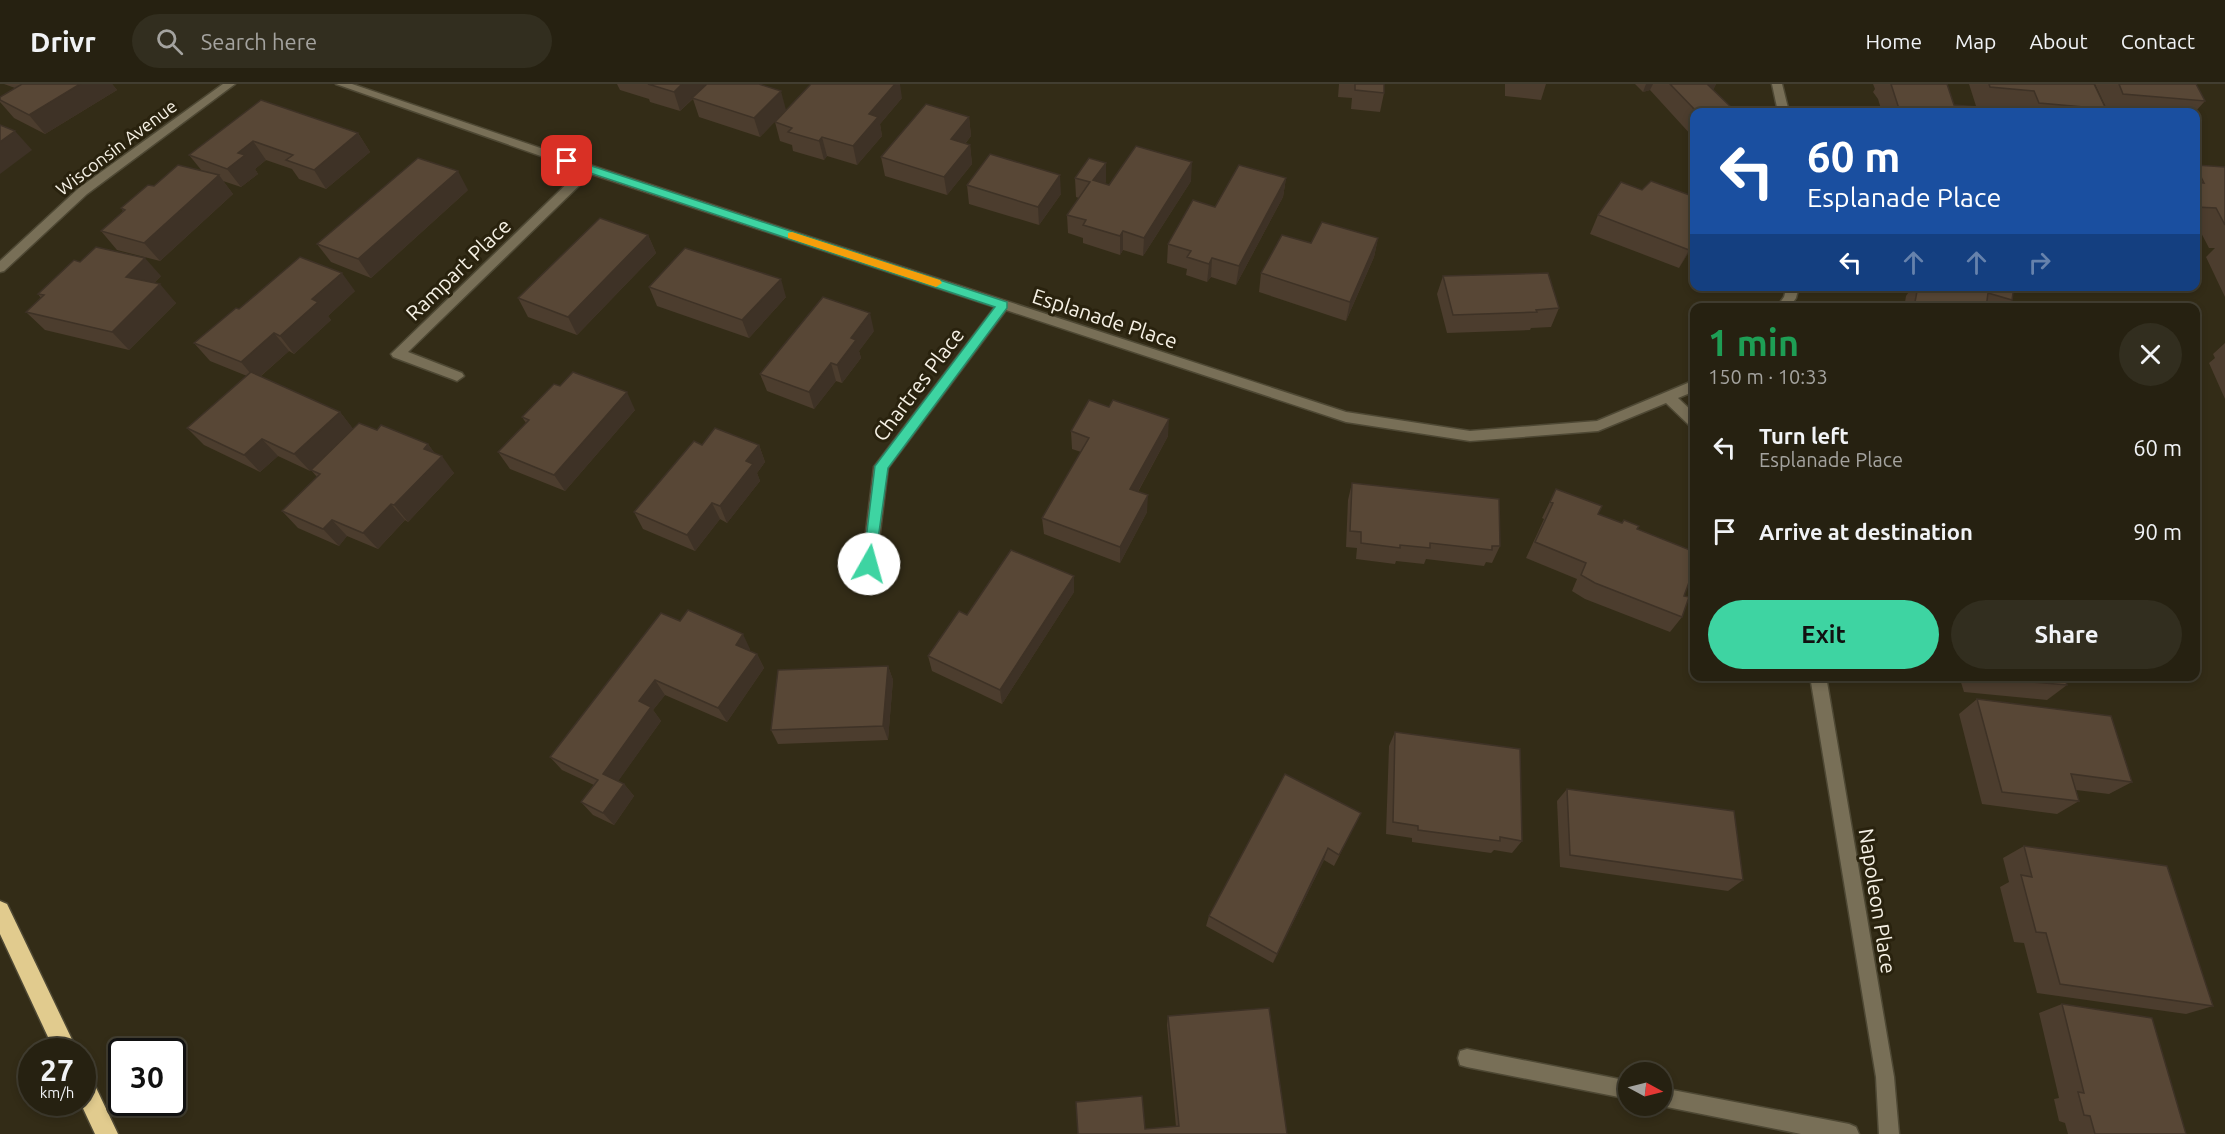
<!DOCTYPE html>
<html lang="en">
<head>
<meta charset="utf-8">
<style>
  :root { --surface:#262111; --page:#322e1f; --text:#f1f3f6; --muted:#a4a39f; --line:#423e31; --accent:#3ed4a2 }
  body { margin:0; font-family:Ubuntu,sans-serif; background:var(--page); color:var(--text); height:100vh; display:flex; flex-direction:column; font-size:22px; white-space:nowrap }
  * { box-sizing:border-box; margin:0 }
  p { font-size:20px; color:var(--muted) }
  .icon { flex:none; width:33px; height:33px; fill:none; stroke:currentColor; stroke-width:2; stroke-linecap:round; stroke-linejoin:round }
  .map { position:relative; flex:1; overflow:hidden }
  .drawer { position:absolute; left:1690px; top:219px; width:510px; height:378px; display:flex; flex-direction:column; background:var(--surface); border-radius:12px; box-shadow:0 3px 9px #0003,0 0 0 2px var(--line) }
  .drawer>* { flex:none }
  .top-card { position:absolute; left:1690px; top:24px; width:510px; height:183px; border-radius:12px; box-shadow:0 3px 9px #0003,0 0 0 2px var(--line); background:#1a4fa0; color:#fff; overflow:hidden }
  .needle { width:39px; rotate:97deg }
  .fabs { position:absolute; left:1618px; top:978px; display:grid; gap:12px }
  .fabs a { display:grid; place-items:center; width:54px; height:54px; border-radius:50%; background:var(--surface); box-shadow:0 3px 9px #0003,0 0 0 2px var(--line); font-size:30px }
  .speed { position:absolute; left:18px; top:954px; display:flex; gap:12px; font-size:30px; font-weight:700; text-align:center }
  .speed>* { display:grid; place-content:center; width:78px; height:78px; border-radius:50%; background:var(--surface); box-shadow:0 3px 9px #0003,0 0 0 2px var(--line); line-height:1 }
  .speed small { font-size:15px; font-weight:400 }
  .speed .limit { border:3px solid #111; border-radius:9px; background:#fff; color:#111 }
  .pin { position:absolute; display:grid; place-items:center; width:51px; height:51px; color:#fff; margin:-26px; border-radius:12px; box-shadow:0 3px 9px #0006 }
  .me { position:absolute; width:66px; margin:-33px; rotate:7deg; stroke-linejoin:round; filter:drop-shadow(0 0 4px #0008) }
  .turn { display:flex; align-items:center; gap:21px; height:126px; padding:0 18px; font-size:27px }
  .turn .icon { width:78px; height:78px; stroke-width:2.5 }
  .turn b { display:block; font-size:42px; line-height:51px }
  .lanes { display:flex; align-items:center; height:57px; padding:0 18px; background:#0003; justify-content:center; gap:30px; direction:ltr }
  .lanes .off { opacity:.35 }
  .round { display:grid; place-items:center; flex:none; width:63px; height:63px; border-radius:32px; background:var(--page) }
  .overview { display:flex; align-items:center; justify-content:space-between; height:102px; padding:0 18px }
  h1 { font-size:36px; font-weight:600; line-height:45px; color:#1e9e55 }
  .button { display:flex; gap:12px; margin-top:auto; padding:12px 18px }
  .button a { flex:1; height:69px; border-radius:36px; background:var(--accent); color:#111; font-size:24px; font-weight:600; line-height:69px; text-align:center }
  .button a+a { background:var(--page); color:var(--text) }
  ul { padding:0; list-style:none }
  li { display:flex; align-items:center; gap:18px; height:84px; padding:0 18px }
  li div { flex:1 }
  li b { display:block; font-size:22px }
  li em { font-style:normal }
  header { display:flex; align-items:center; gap:36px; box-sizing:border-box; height:84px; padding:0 30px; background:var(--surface); border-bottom:2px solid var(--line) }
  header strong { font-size:28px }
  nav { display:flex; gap:33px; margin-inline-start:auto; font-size:21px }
  .search { width:420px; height:54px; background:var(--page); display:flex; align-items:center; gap:15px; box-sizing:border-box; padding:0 21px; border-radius:33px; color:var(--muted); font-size:22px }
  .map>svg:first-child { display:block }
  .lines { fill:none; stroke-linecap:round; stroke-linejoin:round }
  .street-casing { stroke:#4e4834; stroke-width:3 }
  .highway-casing { stroke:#4e4834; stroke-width:3 }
  .street { fill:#786f57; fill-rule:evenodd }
  .highway { fill:#e1cb8e; fill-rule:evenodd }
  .wall { fill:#4c3d2e }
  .shaded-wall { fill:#3e3226 }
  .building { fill:#584736; stroke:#3e3226; stroke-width:1.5 }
  .route { fill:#3ed4a2; stroke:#288a69; stroke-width:1.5 }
  .slow { fill:#f59e0b }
  .labels { text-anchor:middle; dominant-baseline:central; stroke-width:6; stroke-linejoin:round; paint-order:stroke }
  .far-street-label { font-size:18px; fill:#f6f1e5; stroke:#29220e }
  .street-label { font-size:21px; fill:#f6f1e5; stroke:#29220e }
</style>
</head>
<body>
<header>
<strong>Drivr</strong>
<div class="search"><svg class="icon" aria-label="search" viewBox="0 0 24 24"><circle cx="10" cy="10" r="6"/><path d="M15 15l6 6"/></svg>Search here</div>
<nav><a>Home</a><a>Map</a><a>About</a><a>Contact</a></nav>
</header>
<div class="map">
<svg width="2225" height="1050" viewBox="0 0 2225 1050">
  <rect width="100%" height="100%" fill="#332c17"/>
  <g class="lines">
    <g class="street-casing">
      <g id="street">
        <polygon points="223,0 235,0 87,110 4,187 0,188 0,177 79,104"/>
        <polygon points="336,0 352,0 593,82 1346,328 1470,347 1597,337 1695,296 1695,307 1678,314 1695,330 1695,343 1690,342 1666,319 1598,347 1470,357 1346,338 1006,226 888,384 876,480 874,484 864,484 862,480 874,383 995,223 591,90 408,268 462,289 464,292 457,297 452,295 393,273 391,270 581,86"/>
        <polygon points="1772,0 1782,0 1789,28 1778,28"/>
        <polygon points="1787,202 1799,202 1796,214 1789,224 1776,224 1784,213"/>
        <polygon points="1810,592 1826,592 1894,993 1899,1050 1879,1050 1876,993"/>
        <polygon points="1467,965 1629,997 1629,1015 1467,983 1460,981 1458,974 1460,967"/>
        <polygon points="1662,1004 1849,1040 1856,1043 1859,1050 1801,1050 1662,1022 1660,1022 1662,1022"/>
      </g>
    </g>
    <g class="highway-casing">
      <g id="highway">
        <polygon points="0,817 7,820 78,968 55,968 0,850"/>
        <polygon points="82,988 90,991 118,1050 95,1050 80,1018 82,1018"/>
      </g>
    </g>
    <use href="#street" class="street"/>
    <use href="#highway" class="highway"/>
  </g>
  <g class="wall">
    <polygon points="4,0 112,0 117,6 45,50 14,34 0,18 0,13 15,4"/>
    <polygon points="617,0 759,0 786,26 760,53 699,33 693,15 680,27 650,18 649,15 620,6"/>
    <polygon points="1339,0 1384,0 1384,9 1380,28 1351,25 1352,14 1338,13"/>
    <polygon points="1505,0 1546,0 1541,16 1505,12"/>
    <polygon points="1635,0 1716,0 1713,6 1731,28 1695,28 1695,51 1692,52 1650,6 1643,8"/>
    <polygon points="1873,0 1947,0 1954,21 1980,28 1882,28 1878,15 1873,8 1875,5"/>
    <polygon points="1969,0 2094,0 2106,25 2103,28 2021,28 2020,26 1976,22"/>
    <polygon points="2095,0 2196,0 2205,17 2195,28 2108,28"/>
    <polygon points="902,14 880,40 882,52 857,81 827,72 824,76 793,67 792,61 780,57 775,38"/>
    <polygon points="261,16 358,49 370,68 326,105 299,95 292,85 266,76 255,85 258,90 241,103 223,97 233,110 160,177 117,166 101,147 123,127 121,124 154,102 202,87 189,71"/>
    <polygon points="969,33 971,52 965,60 970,61 972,80 947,111 885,92 881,73"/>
    <polygon points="1106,79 1106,98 1104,99 1109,101 1191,97 1143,172 1123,166 1120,171 1083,159 1083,154 1068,149 1067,131 1079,114 1076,113 1075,94"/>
    <polygon points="2196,81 2225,83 2225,213 2206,173 2215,164 2209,164 2198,143 2196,143"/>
    <polygon points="1286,94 1283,113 1236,201 1211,193 1207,198 1186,191 1187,185 1167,179 1168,160 1215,123"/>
    <polygon points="967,101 1061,110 1039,141 969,120"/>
    <polygon points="468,106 371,194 331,178 317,160"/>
    <polygon points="1642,106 1695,113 1695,158 1679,184 1590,150 1598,131"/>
    <polygon points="648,151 656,169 577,251 528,233 518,214"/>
    <polygon points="1378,154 1374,173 1346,237 1259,208 1261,189 1311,159"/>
    <polygon points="161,192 154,199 176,219 129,266 45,246 26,228 41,214 38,210"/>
    <polygon points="1443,192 1559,224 1551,243 1531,244 1530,246 1447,249 1437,210"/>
    <polygon points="1913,202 2014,202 2012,216 2005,224 1904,224 1906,212"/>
    <polygon points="649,203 786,213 749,254 657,222"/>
    <polygon points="355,207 328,232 331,236 294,270 289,267 260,293 340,328 353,345 377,346 428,360 435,370 454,389 408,438 405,436 378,465 347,452 339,462 298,444 282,427 317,393 311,386 318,379 310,387 278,372 260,388 204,361 187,344 247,292 210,277 194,259 239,225"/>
    <polygon points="874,247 859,267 861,274 842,299 836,297 814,325 767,307 760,290"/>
    <polygon points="2225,259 2225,315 2209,279 2215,274 2213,270"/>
    <polygon points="635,326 565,407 510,385 498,368 526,339 522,333"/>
    <polygon points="1071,347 1168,352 1138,408 1147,428 1120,479 1044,450 1042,434 1081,368 1072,365"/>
    <polygon points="759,361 765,378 757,389 760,397 727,439 720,435 695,467 643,445 634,428"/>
    <polygon points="1352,399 1500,462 1492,479 1486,478 1484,482 1426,475 1424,480 1396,477 1395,480 1356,475 1357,464 1346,463 1348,416"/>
    <polygon points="1556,405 1598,430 1622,439 1624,436 1637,445 1684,512 1682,533 1670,548 1585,515 1572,507 1577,495 1526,474 1544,435 1542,434"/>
    <polygon points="1074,508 1002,620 932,587 928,572 967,531"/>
    <polygon points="680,537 750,565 749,567 757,570 764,584 727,638 665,611 653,626 661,637 618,697 624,700 634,712 614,741 593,731 581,718 594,701 562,686 550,673"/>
    <polygon points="888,582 893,596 888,656 778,660 771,646"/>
    <polygon points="1959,592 2064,592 2067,601 2047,616 1964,608"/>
    <polygon points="1977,615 2132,698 2109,710 2076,706 2079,717 2057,730 1982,720 1959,630"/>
    <polygon points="1395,648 1522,757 1512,769 1494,766 1491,769 1412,758 1412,754 1386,750 1389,662"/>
    <polygon points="1567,705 1743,796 1728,807 1560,783 1557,717"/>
    <polygon points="1361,729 1334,782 1324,776 1273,879 1206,842 1209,832"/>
    <polygon points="2024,762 2213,922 2186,930 2037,909 2024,859 2014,858 2000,803 2009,798 2003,774"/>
    <polygon points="2062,920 2186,1050 2068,1050 2065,1039 2059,1037 2054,1015 2059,1014 2039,929"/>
    <polygon points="1168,932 1287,1050 1145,1045 1176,1043 1167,941"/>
  </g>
  <g class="shaded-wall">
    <polygon points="80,0 112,0 117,6 45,50 29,31"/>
    <polygon points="682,0 708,0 680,27 674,8"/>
    <polygon points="895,0 900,0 902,14 880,40 882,52 857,81 853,62 869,30"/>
    <polygon points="1646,0 1653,0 1650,6 1643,8"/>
    <polygon points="1706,0 1716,0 1708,16"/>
    <polygon points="781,7 786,26 760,53 754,34"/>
    <polygon points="1733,25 1731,28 1718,28"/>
    <polygon points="969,33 971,52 953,74 951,55"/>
    <polygon points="15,47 32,66 0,90 0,58"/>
    <polygon points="358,49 370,68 326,105 314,86"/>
    <polygon points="822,53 827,72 824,76 819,57"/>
    <polygon points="253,57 266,76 255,85 258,90 241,103 227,85 238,69"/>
    <polygon points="970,61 972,80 947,111 944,93"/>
    <polygon points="1192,78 1191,97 1143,172 1144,154"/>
    <polygon points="1106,79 1106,98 1093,115 1093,96"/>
    <polygon points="458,87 468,106 371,194 358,175"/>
    <polygon points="219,91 233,110 160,177 144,159"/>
    <polygon points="1060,91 1061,110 1039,141 1038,123"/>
    <polygon points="1286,94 1283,113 1236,201 1239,182"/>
    <polygon points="1123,147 1123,166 1120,171 1120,152"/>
    <polygon points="648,151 656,169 577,251 568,233"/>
    <polygon points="1378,154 1374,173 1346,237 1350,218"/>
    <polygon points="1695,155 1695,158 1679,184 1689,166"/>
    <polygon points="145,174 161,192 142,211 126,193"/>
    <polygon points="1212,174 1211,193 1207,198 1209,180"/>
    <polygon points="342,189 355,207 328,232 331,236 294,270 280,252 312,215"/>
    <polygon points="781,195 786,213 749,254 742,236"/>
    <polygon points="160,200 176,219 129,266 112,248"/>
    <polygon points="870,229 874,247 859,267 861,274 842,299 837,281 851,254"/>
    <polygon points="274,249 289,267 256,296 241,278"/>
    <polygon points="831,279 836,297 814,325 809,308"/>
    <polygon points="627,308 635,326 565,407 554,391"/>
    <polygon points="340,328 354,346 310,387 294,370"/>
    <polygon points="1169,335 1168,352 1130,422 1130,405"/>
    <polygon points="262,355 278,372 260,388 244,371"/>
    <polygon points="428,360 439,375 442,372 454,389 408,438 394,421 424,365"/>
    <polygon points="759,361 765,378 757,389 760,397 727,439 720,422 746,377"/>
    <polygon points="1148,411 1147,428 1120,479 1120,463"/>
    <polygon points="712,419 720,435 695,467 687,451"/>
    <polygon points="391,420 405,436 378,465 363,449"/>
    <polygon points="332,436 347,452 339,462 323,445"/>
    <polygon points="1074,492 1074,508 1002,620 1000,606"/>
    <polygon points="743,550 750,565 744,576 736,561"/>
    <polygon points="757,570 764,584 727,638 718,624"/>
    <polygon points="888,582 893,596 888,656 883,642"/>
    <polygon points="655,596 665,611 653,626 661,637 614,703 603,690 639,617"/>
    <polygon points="624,700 634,712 614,741 603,729"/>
    <polygon points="1328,764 1324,776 1273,879 1277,870"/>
  </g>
  <g class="building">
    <polygon points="22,0 80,0 29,31 0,16 0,13"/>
    <polygon points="648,0 682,0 674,8"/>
    <polygon points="707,0 759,0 781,7 754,34 692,14"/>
    <polygon points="811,0 895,0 869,30 878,33 853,62 822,53 819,57 788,48 792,44 775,38"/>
    <polygon points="1355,0 1384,0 1384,9 1355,6"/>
    <polygon points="1670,0 1707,0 1733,25 1718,28 1697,28"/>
    <polygon points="1891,0 1947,0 1954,21 1978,23 1980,28 1900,28"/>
    <polygon points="1989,0 2094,0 2106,25 2039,19 2034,7 1990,3"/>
    <polygon points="2119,0 2196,0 2205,17 2123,10"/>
    <polygon points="261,16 358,49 314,86 286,76 293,71 253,57 238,69 245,71 227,85 189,71"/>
    <polygon points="926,20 969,33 951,55 970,61 944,93 881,73"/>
    <polygon points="0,41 15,47 0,58"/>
    <polygon points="1136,62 1192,78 1144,154 1123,147 1120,152 1083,141 1086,136 1067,131 1090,98 1075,94 1089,74 1106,79 1093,96 1109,101"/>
    <polygon points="990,70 1060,91 1038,123 967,101"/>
    <polygon points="418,74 458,87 358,175 317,160"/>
    <polygon points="178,81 219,91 144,159 101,147 125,126 121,124 148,101 154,102"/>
    <polygon points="1239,81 1286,94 1239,182 1212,174 1209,180 1187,173 1191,167 1168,160 1193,116 1215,123"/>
    <polygon points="2196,81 2225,83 2225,141 2216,124 2196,123 2196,98 2204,99 2196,83"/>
    <polygon points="1651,97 1695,113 1695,155 1689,166 1598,131 1621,98 1642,106"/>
    <polygon points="600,134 648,151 568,233 518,214"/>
    <polygon points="1322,138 1378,154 1350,218 1261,189 1282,151 1311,159"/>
    <polygon points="96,163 145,174 126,193 160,200 112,248 26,228 44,211 38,210 74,176 80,178"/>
    <polygon points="685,164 781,195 742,236 649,203"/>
    <polygon points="300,173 342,189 312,215 318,218 280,252 274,249 241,278 194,259 236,224 239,225"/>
    <polygon points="1548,189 1559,224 1536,226 1537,228 1453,231 1443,192"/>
    <polygon points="1918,202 2014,202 2012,216 1988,209 1986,224 1932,224 1915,218"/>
    <polygon points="823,213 870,229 851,254 856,256 837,281 831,279 809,308 760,290"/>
    <polygon points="251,288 340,328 294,370 262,355 244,371 187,344"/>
    <polygon points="573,288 627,308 554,391 498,368 529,336 522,333 554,300 560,302"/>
    <polygon points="1089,316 1109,323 1113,316 1169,335 1130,405 1148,411 1120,463 1042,434 1089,354 1071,347"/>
    <polygon points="359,339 377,346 381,341 428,360 424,365 442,372 394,421 391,420 363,449 332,436 323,445 282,427 320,390 311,386"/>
    <polygon points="715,344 759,361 746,377 753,380 720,422 712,419 687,451 634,428 694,357 702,361"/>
    <polygon points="1352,399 1499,415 1500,462 1492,462 1492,466 1430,459 1430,464 1400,461 1400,464 1361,459 1361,448 1350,447"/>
    <polygon points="1556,405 1602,422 1598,430 1622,439 1624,436 1639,442 1637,445 1695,468 1695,482 1684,512 1689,513 1682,533 1595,499 1581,491 1586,479 1535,458 1553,419 1550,418"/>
    <polygon points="1011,466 1074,492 1000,606 928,572 959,527 967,531"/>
    <polygon points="688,526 743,550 736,561 757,570 718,624 655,596 639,617 651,623 603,690 624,700 603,729 581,718 598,696 550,673 661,529 680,537"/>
    <polygon points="888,582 883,642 771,646 778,586"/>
    <polygon points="1982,592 2064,592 2067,601 1982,594"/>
    <polygon points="1977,615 2111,632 2132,698 2071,690 2079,717 2002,708"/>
    <polygon points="1395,648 1520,665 1522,757 1500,753 1500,757 1418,746 1418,742 1393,738"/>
    <polygon points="1285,690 1361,729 1339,771 1328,764 1277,870 1209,832"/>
    <polygon points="1567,705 1734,727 1743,796 1570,771"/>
    <polygon points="2024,762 2167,782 2213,922 2060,900 2046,849 2036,848 2021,791 2032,793"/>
    <polygon points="2062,920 2152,934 2186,1050 2095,1050 2090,1032 2084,1031 2078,1008 2084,1009"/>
    <polygon points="1269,924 1287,1050 1078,1050 1076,1018 1142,1012 1145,1045 1179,1042 1168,932"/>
  </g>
  <polygon class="route" points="567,74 1007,218 1007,224 888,384 874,484 869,485 863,480 875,382 995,223 563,80 562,77"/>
  <polygon class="slow" points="792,148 940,196 942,199 936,203 788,154 788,149"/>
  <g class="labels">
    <g class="far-street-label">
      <text transform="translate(116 63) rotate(-37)">Wisconsin Avenue</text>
    </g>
    <g class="street-label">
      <text transform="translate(458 185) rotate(-44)">Rampart Place</text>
      <text transform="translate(1105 234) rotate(18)">Esplanade Place</text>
      <text transform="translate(918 300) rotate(-53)">Chartres Place</text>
      <text transform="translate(1878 817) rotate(81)">Napoleon Place</text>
    </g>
  </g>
</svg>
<div class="fabs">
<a><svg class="needle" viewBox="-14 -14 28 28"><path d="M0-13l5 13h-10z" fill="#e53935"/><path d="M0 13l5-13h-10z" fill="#a4a39f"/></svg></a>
</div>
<div class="speed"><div>27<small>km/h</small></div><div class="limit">30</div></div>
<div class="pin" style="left:567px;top:77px;background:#d93025"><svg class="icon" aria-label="arrive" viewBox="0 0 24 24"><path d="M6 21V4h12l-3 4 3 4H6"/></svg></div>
<svg class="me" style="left:869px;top:480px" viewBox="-20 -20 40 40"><circle r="19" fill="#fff"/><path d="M0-13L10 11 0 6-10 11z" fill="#3ed4a2"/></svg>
<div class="top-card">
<div class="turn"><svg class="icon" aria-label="left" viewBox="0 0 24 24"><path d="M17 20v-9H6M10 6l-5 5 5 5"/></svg><div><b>60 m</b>Esplanade Place</div></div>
<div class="lanes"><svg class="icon" aria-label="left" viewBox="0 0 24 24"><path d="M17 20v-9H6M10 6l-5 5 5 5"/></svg><svg class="icon off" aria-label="ahead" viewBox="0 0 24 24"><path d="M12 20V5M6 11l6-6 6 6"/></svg><svg class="icon off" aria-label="ahead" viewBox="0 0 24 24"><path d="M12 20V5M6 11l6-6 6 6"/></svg><svg class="icon off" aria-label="right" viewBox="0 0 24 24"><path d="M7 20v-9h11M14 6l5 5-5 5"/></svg></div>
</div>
<section class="drawer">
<div class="overview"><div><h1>1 min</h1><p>150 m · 10:33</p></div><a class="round"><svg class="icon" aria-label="close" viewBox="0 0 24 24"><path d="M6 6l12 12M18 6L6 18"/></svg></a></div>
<ul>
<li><svg class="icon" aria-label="left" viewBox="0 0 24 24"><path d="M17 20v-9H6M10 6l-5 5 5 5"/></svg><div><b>Turn left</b><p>Esplanade Place</p></div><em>60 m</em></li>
<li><svg class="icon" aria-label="arrive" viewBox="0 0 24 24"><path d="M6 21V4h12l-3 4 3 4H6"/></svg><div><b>Arrive at destination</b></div><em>90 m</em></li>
</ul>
<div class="button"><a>Exit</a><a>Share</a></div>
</section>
</div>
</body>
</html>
